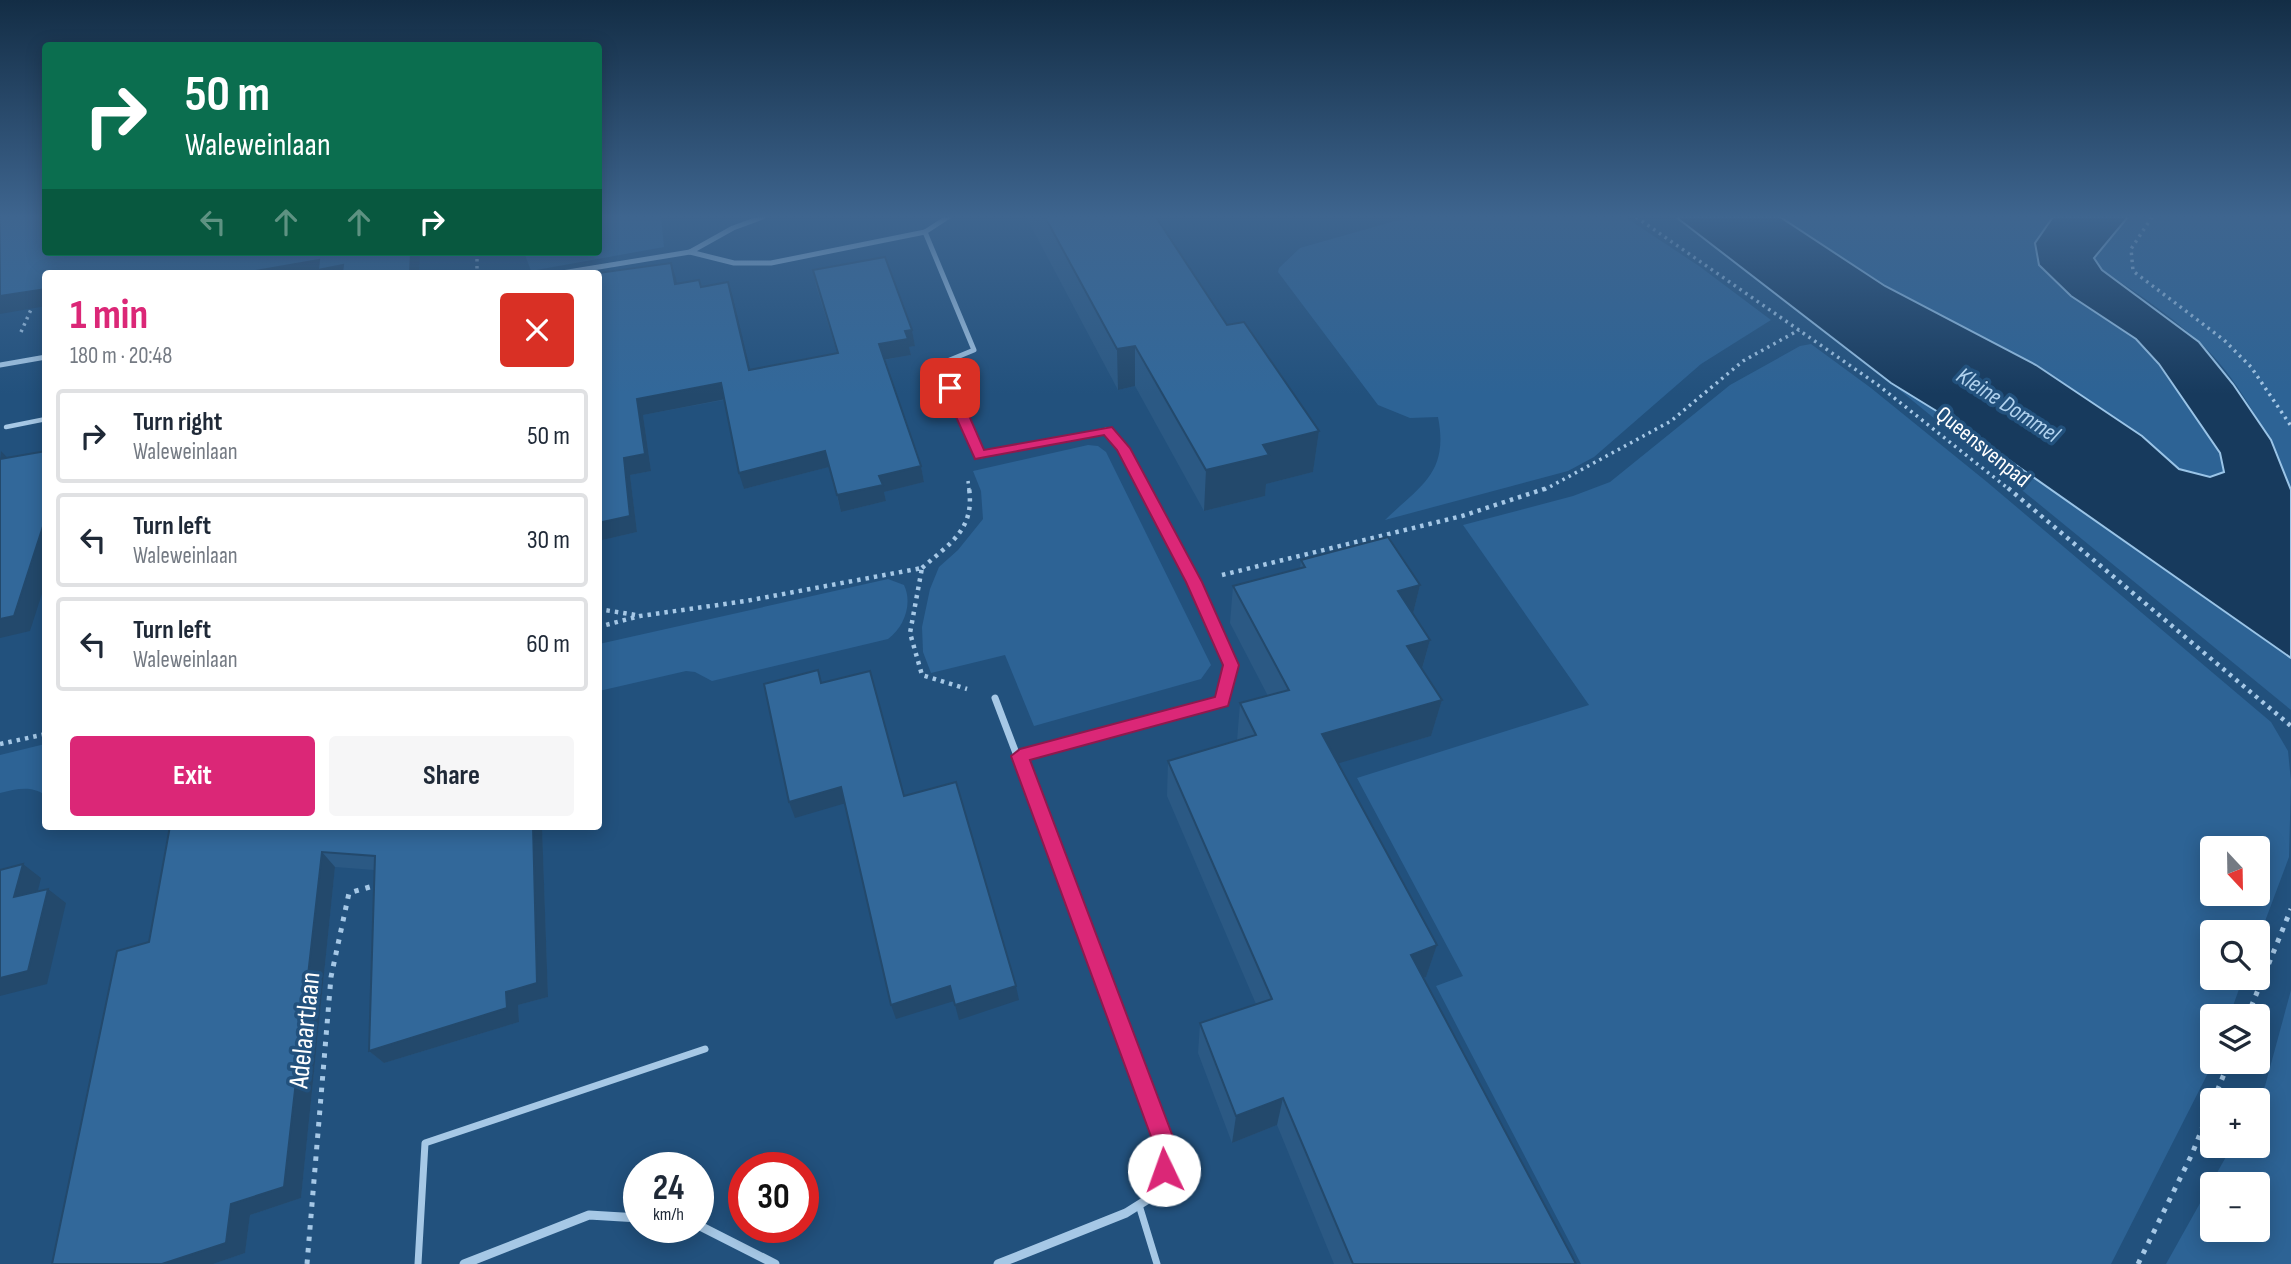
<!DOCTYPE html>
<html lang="en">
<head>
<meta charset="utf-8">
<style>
  :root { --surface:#fff; --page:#f6f6f7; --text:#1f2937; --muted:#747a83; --line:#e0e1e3; --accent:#db2777 }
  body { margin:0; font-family:"Sofia Sans Condensed",sans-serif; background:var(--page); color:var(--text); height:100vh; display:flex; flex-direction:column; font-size:26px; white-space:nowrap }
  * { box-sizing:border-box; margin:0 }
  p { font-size:23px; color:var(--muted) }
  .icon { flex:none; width:38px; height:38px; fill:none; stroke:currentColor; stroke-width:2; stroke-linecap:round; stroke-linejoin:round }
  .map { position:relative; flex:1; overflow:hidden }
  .side { position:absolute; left:42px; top:270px; width:560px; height:560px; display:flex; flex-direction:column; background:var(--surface); border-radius:7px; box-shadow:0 4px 18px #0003 }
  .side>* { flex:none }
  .top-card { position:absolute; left:42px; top:42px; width:560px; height:214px; border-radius:7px; box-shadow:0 4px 18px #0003; background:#0b6e4f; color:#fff; overflow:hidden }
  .needle { width:46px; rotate:158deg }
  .fabs { position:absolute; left:2200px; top:836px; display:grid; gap:14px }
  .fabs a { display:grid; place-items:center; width:70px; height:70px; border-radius:7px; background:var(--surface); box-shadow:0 4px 18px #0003; font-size:35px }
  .speed { position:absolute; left:623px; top:1152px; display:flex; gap:14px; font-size:35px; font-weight:700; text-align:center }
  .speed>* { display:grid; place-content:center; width:91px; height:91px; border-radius:50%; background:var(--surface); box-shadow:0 4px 18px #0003; line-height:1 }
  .speed small { font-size:18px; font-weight:400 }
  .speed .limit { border:10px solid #d22; background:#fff; color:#111 }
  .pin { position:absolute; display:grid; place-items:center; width:60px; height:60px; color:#fff; margin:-30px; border-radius:14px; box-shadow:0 4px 10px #0006 }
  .me { position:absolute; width:77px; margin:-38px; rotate:357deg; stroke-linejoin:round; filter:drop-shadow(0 0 5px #0008) }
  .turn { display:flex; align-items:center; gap:24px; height:147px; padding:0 28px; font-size:32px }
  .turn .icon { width:91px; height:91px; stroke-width:2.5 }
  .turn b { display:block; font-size:49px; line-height:60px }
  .lanes { display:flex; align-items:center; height:66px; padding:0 28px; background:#0003; justify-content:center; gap:35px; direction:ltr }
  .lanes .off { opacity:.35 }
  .round { display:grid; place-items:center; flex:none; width:74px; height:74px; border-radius:7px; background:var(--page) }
  .overview { display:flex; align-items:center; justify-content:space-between; height:119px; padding:0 28px }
  h1 { font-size:42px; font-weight:700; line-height:52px; color:var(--accent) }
  .primary-button { display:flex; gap:14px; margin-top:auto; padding:14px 28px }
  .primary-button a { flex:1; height:80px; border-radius:7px; background:var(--accent); color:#fff; font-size:28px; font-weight:700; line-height:80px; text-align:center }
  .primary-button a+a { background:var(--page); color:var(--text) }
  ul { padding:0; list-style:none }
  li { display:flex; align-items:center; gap:21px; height:94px; margin:0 14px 10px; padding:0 14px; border:4px solid var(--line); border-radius:7px }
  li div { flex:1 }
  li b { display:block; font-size:26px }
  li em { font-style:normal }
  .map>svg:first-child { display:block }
  .green { fill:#2d6395; fill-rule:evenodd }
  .water { fill:#173a5d; stroke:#9ac4e7; stroke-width:2 }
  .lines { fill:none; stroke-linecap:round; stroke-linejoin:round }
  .path-far2 { stroke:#a6c8e6; stroke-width:3.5; stroke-dasharray:2.5 4.5; stroke-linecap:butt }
  .path-far1 { stroke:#a6c8e6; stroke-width:4.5; stroke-dasharray:3.5 5; stroke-linecap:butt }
  .path { stroke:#a6c8e6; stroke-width:5; stroke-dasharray:4.5 7; stroke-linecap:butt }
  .service-far1 { stroke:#a6c8e6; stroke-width:4.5 }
  .service { stroke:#a6c8e6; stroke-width:7 }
  .minor-far2 { stroke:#a6c8e6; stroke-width:5 }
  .minor-far1 { stroke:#a6c8e6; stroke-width:7 }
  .minor { stroke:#a6c8e6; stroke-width:9 }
  .wall { fill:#2b5984 }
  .shaded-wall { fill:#23496c }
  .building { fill:#32689a; stroke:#23496c; stroke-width:2 }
  .route { fill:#db2777; stroke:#8e194d; stroke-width:2 }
  .labels { text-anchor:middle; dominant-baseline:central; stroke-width:7; stroke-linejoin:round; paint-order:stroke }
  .street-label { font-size:23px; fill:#fff; stroke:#22517d }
  .water-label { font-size:24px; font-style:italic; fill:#b1d2ee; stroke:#22517d }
  .near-street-label { font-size:28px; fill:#fff; stroke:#22517d }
</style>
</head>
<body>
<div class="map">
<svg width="2291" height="1264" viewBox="0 0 2291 1264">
  <rect width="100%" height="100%" fill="#22517d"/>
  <g class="green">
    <polygon points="599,217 661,217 664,247 531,271 524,252 598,252"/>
    <path d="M1409 217H1625L1699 266 1771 320 1701 364 1594 457 1568 471 1385 520C1421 485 1449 473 1438 417L1410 418 1378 405 1278 272 1279 268 1300 248Z"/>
    <polygon points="1780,217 2053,217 2035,243 2071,296 2136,339 2159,364 2220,453 2224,472 2210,477 2179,469 2142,436 2036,365 1885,286"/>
    <path d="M2128 217H2291V490C2270 439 2239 377 2197 340 2168 314 2135 291 2102 270L2093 258Z"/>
    <path d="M1811 344 1871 388 1987 482 2271 722 2288 751 2291 781 2289 857 2258 940V933H2212V978H2243L2229 1017H2212V1060L2207 1075 2111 1264H1581L1436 986 1463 976 1357 778 1589 705 1463 525 1573 496 1610 482 1730 385 1800 346ZM2212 849H2258V894H2212Z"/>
    <polygon points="1891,383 1956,423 2291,658 2291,710"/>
    <polygon points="1088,445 1098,446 1106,452 1211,665 1201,679 1034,726 1005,655 931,673 923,652 922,627 930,589 939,567 958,550 983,519 981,491 973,471"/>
    <path d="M888 579 904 585C913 604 904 627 888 639L712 681 695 672 686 671 599 691V644Z"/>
    <path d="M45 744V795C31 785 16 789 0 793V755Z"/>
    <path d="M2291 990V1264H2166L2232 1146H2258L2257 1101 2265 1086ZM2212 1185H2258V1230H2212Z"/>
  </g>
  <polygon class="water" points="1676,217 1780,217 1885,286 2036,365 2142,436 2179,469 2210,477 2224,472 2220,453 2159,364 2136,339 2071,296 2039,265 2035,243 2053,217 2128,217 2094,258 2102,270 2199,342 2233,384 2271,440 2291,490 2291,658 1956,423 1891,383"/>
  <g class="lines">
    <g class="path-far2">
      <polyline points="1636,217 1878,385 2010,490"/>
      <polyline points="2152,217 2131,249 2133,271 2224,340 2251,367 2291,426"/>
      <polyline points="477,252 477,273"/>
      <polyline points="21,332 33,305"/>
      <polyline points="968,481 969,490"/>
      <polyline points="1544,490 1671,421 1743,361 1799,330"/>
    </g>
    <g class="path-far1">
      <polyline points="2008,488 2291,726"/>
      <path d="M922 568C950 543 975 530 969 488"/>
      <polyline points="1222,575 1462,516 1547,488"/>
      <polyline points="598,609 636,615"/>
      <polyline points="598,627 640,616 746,601 922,568 910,633 922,675 967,689"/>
      <polyline points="0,744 46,734"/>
    </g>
    <g class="path">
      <polyline points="2247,1017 2291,909"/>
      <polyline points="2213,1101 2229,1062"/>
      <polyline points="307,1264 331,977 349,893 380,884"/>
      <polyline points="2138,1264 2192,1154 2212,1104"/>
    </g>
    <polyline class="service-far1" points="6,427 46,419"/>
    <g class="service">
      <polyline points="1139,1205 1157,1264"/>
      <polyline points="418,1264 425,1143 705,1049"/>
    </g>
    <g class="minor-far2">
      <polyline points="925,232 948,217"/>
      <polyline points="690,252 733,228 763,217"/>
      <polyline points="562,273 690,252 734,263 771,263 925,232 974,350 940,364 980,456 1107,430 1123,448 1145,490"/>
      <polyline points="0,365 46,357"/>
    </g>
    <g class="minor-far1">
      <polyline points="995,698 1046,832"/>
      <polyline points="1020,756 1222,701 1231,665 1194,582 1144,488"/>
    </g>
    <g class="minor">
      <polyline points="698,1225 775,1264"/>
      <polyline points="464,1264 589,1215 639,1218"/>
      <polyline points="998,1264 1126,1213 1161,1191 1167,1150 1045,831"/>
    </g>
  </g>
  <g class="wall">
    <polygon points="1026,217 1156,217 1227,325 1319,431 1313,472 1266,484 1265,496 1204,511 1135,386 1118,390"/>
    <polygon points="671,263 677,284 702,287 728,282 750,370 837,353 816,286 813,270 912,330 915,346 909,347 911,355 884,360 921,466 924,482 884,492 886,501 841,512 829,467 744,489 724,400 643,415 651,471 630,475 637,532 598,541 598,273"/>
    <polygon points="1301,560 1420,585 1413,614 1430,640 1422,670 1442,700 1431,736 1338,763 1437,945 1426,977 1423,978 1576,1264 1334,1264 1277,1125 1232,1143 1198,1053 1200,1023 1256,1004 1167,796 1168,761 1237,741 1240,703 1268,696 1230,623 1233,586 1300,568"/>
    <polygon points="170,826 542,826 548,997 518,1005 519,1022 384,1063 369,1051 374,870 335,867 301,1198 250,1215 245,1253 213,1264 52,1264 149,942"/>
  </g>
  <g class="shaded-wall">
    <polygon points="411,252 420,252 419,273 410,273"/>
    <polygon points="319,260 343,265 347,273 244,273"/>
    <polygon points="671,263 676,278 680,300 675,284"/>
    <polygon points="728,282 733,298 754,386 749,370"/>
    <polygon points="46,289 46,306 0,314 0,296"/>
    <polygon points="912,330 915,346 909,347 911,355 882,360 879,344 905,331"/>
    <polygon points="1135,346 1135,386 1118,390 1117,349"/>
    <polygon points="721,383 726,399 643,415 651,471 630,475 637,532 598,541 598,523 624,458 637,399"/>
    <polygon points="1319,431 1313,472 1266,484 1265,496 1204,511 1206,470 1263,445"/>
    <polygon points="1,451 16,467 0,462"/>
    <polygon points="825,451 829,467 744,489 739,473"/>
    <polygon points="921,466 924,482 884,492 886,501 841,512 837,495 879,476"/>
    <polygon points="46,517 46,581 30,631 0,638 0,619"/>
    <polygon points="1420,585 1411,622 1398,591"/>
    <polygon points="1430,640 1420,676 1407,646"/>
    <polygon points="1442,700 1431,736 1316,770 1322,734"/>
    <polygon points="841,787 846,803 795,818 789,802"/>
    <polygon points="533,826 542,826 548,997 518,1005 519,1022 384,1063 369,1051 506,992"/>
    <polygon points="322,852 335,867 301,1198 250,1215 245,1253 213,1264 162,1264 231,1204"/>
    <polygon points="23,864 41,878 33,911 14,897"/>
    <polygon points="48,889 66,903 47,984 0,996 0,978"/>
    <polygon points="1437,945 1426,977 1400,986 1411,955"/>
    <polygon points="950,986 954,1001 896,1019 891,1005"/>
    <polygon points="1016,986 1019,1000 959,1020 955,1005"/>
    <polygon points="1283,1098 1277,1125 1232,1143 1236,1116"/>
  </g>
  <g class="building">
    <polygon points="0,217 46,217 46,252 411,252 410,273 342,273 343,265 318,270 319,260 244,273 46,273 46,289 0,296"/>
    <polygon points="1045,217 1156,217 1227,325 1244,322 1319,431 1263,445 1269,455 1206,470 1135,346 1117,349"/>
    <polygon points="885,257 912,330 905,331 908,339 879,344 921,466 879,476 883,485 837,495 825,451 739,473 721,383 637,399 645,454 624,458 630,516 598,523 598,273 671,263 675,284 699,280 701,287 728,282 749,370 838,353 813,270"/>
    <polygon points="46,451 44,456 46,455 46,517 14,616 0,619 0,459"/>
    <polygon points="1388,537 1420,585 1398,591 1430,640 1407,646 1442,700 1322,734 1437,945 1411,955 1576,1264 1353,1264 1283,1098 1236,1116 1200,1023 1272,999 1168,761 1256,735 1240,703 1289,690 1233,586 1305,567 1301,560"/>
    <polygon points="818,670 821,683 870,671 904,796 956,782 1016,986 955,1005 950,986 891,1005 841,787 789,802 764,684"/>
    <polygon points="170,826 533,826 537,983 506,992 507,1008 369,1051 375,856 322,852 284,1187 231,1204 226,1243 162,1264 52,1264 117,951 149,942"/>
    <polygon points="23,864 14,897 48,889 28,971 0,978 0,870"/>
  </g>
  <linearGradient id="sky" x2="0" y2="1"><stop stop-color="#132d45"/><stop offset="0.55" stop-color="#3e658f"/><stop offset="1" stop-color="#3e658f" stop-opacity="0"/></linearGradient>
  <rect width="2291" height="394" fill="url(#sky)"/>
  <polygon class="route" points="945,386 957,388 984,450 1112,427 1130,448 1202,582 1239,665 1228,706 1030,760 1178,1150 1172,1178 1164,1181 1156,1178 1153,1170 1156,1150 1011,756 1020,749 1215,697 1223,665 1186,582 1117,450 1104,435 975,459 943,388"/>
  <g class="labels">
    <g class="street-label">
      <text transform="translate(1983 447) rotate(39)">Queensvenpad</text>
    </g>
    <g class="water-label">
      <text transform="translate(2008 405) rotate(33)">Kleine Dommel</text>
    </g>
    <g class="near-street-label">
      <text transform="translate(305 1030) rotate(-84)">Adelaartlaan</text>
    </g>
  </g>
</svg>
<div class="fabs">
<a><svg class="needle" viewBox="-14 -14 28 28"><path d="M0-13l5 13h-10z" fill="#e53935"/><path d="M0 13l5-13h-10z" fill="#747a83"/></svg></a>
<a><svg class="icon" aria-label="search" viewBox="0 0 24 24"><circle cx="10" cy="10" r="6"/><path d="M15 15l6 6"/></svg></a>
<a><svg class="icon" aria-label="layers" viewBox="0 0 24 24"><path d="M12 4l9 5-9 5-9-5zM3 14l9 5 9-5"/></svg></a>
<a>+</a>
<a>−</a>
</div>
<div class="speed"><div>24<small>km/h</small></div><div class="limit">30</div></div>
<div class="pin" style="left:950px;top:388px;background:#d93025"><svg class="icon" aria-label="arrive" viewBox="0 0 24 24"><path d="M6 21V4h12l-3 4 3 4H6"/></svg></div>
<svg class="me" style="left:1164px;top:1170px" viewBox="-20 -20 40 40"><circle r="19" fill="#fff"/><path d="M0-13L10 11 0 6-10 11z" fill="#db2777"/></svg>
<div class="top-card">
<div class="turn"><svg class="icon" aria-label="right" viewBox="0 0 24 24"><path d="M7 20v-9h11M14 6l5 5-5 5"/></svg><div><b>50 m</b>Waleweinlaan</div></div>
<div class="lanes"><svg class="icon off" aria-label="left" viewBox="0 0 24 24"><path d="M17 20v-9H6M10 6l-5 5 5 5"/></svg><svg class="icon off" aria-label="ahead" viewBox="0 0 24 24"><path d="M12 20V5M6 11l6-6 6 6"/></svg><svg class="icon off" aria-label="ahead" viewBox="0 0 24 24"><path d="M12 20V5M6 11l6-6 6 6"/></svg><svg class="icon" aria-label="right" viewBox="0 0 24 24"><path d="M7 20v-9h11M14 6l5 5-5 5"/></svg></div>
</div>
<section class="side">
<div class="overview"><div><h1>1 min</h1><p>180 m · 20:48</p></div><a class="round" style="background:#d93025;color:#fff"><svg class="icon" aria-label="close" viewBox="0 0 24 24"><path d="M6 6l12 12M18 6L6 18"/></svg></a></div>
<ul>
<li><svg class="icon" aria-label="right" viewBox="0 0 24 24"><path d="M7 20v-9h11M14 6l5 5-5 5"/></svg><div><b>Turn right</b><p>Waleweinlaan</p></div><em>50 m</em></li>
<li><svg class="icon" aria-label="left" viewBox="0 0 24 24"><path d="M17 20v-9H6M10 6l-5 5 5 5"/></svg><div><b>Turn left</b><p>Waleweinlaan</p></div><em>30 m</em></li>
<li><svg class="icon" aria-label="left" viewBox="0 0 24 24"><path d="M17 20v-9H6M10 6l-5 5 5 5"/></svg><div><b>Turn left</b><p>Waleweinlaan</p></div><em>60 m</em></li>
</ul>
<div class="primary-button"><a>Exit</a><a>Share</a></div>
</section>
</div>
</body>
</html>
